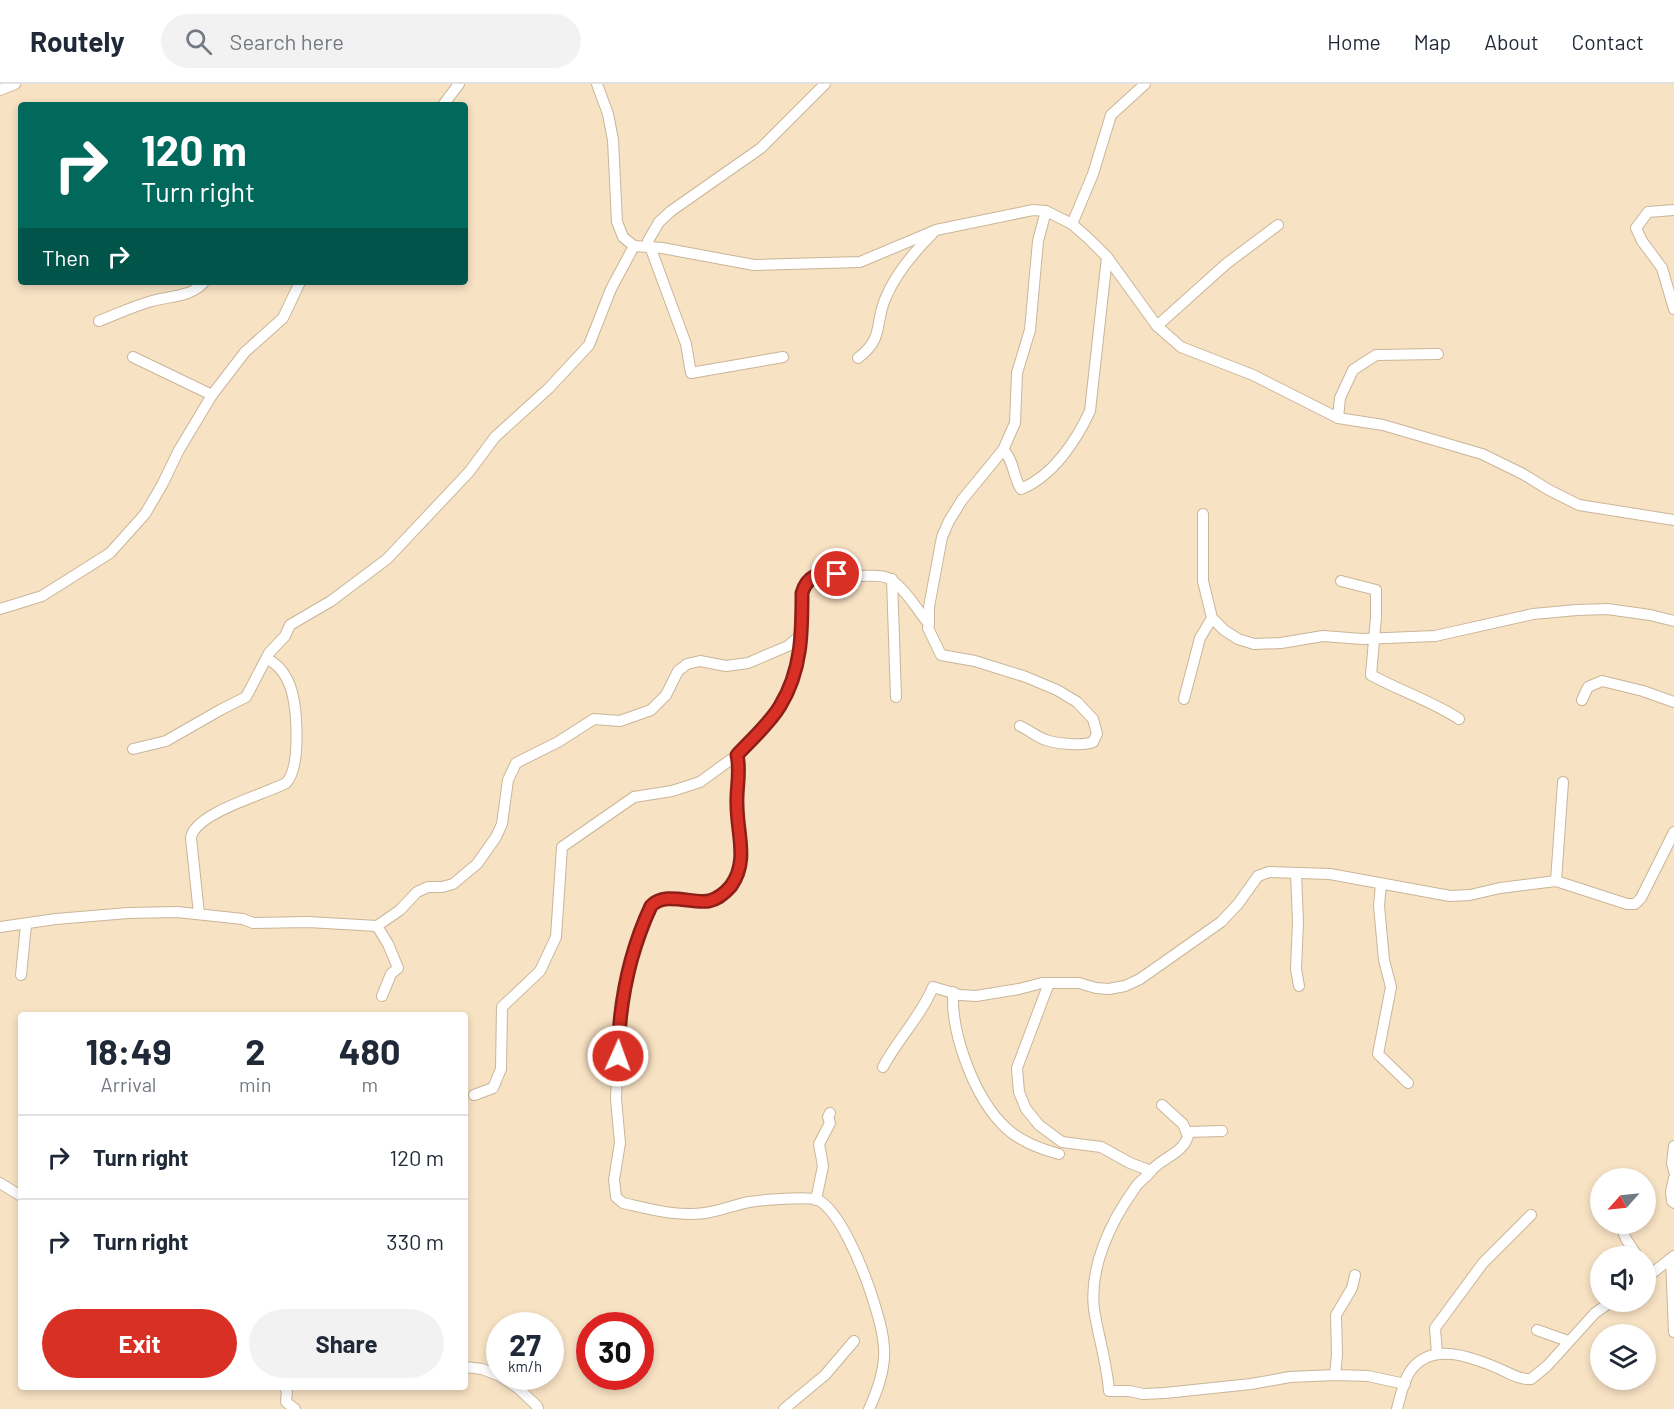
<!DOCTYPE html>
<html lang="en">
<head>
<meta charset="utf-8">
<style>
  :root { --surface:#fff; --page:#f2f2f3; --text:#1f2937; --muted:#747a83; --line:#e0e1e3; --accent:#d93025 }
  body { margin:0; font-family:Barlow,sans-serif; background:var(--page); color:var(--text); height:100vh; display:flex; flex-direction:column; font-size:22px; white-space:nowrap }
  * { box-sizing:border-box; margin:0 }
  p { font-size:20px; color:var(--muted) }
  .icon { flex:none; width:33px; height:33px; fill:none; stroke:currentColor; stroke-width:2; stroke-linecap:round; stroke-linejoin:round }
  .map { position:relative; flex:1; overflow:hidden }
  .sheet { position:absolute; left:18px; top:928px; width:450px; height:378px; display:flex; flex-direction:column; background:var(--surface); border-radius:6px; box-shadow:0 3px 9px #0003 }
  .sheet>* { flex:none }
  .hud { position:absolute; left:18px; top:18px; width:450px; height:183px; border-radius:6px; box-shadow:0 3px 9px #0003; background:#00695c; color:#fff; overflow:hidden }
  .needle { width:39px; rotate:243deg }
  .controls { position:absolute; left:1590px; top:1084px; display:grid; gap:12px }
  .controls a { display:grid; place-items:center; width:66px; height:66px; border-radius:50%; background:var(--surface); box-shadow:0 3px 9px #0003; font-size:30px }
  .speed { position:absolute; left:486px; top:1228px; display:flex; gap:12px; font-size:30px; font-weight:700; text-align:center }
  .speed>* { display:grid; place-content:center; width:78px; height:78px; border-radius:50%; background:var(--surface); box-shadow:0 3px 9px #0003; line-height:1 }
  .speed small { font-size:15px; font-weight:400 }
  .speed .limit { border:9px solid #d22; background:#fff; color:#111 }
  .pin { position:absolute; display:grid; place-items:center; width:51px; height:51px; color:#fff; margin:-26px; border:3px solid #fff; border-radius:50%; box-shadow:0 2px 6px #0007 }
  .me { position:absolute; width:66px; margin:-33px; rotate:2deg; stroke-linejoin:round; filter:drop-shadow(0 0 4px #0008) }
  .turn { display:flex; align-items:center; gap:21px; height:126px; padding:0 24px; font-size:27px }
  .turn .icon { width:78px; height:78px; stroke-width:2.5 }
  .turn b { display:block; font-size:42px; line-height:51px }
  .then { display:flex; align-items:center; height:57px; padding:0 24px; background:#0003; gap:12px; font-size:22px }
  .eta { display:flex; justify-content:space-evenly; align-items:center; height:102px; text-align:center }
  .eta b { font-size:36px; font-weight:700; line-height:42px }
  .cta { display:flex; gap:12px; margin-top:auto; padding:12px 24px }
  .cta a { flex:1; height:69px; border-radius:36px; background:var(--accent); color:#fff; font-size:24px; font-weight:700; line-height:69px; text-align:center }
  .cta a+a { background:var(--page); color:var(--text) }
  ul { padding:0; list-style:none }
  li { display:flex; align-items:center; gap:18px; height:84px; padding:0 24px; border-top:2px solid var(--line) }
  li div { flex:1 }
  li b { display:block; font-size:22px }
  li em { font-style:normal }
  header { display:flex; align-items:center; gap:36px; box-sizing:border-box; height:84px; padding:0 30px; background:var(--surface); border-bottom:2px solid var(--line) }
  header strong { font-size:28px }
  nav { display:flex; gap:33px; margin-inline-start:auto; font-size:21px }
  .search { width:420px; height:54px; background:var(--page); display:flex; align-items:center; gap:15px; box-sizing:border-box; padding:0 21px; border-radius:33px; color:var(--muted); font-size:22px }
  .map>svg:first-child { display:block }
  .lines { fill:none; stroke-linecap:round; stroke-linejoin:round }
  .minor-casing { stroke:#cab598; stroke-width:12 }
  .minor { stroke:#fff; stroke-width:10 }
  .route-casing { stroke:#8d1f18; stroke-width:15 }
  .route { stroke:#d93025; stroke-width:10 }
</style>
</head>
<body>
<header>
<strong>Routely</strong>
<div class="search"><svg class="icon" aria-label="search" viewBox="0 0 24 24"><circle cx="10" cy="10" r="6"/><path d="M15 15l6 6"/></svg>Search here</div>
<nav><a>Home</a><a>Map</a><a>About</a><a>Contact</a></nav>
</header>
<div class="map">
<svg width="1674" height="1325" viewBox="0 0 1674 1325">
  <rect width="100%" height="100%" fill="#f8e2c4"/>
  <g class="lines">
    <g class="minor-casing">
      <g id="minor">
        <polyline points="597,0 608,30 613,56 617,138 623,153 634,162 662,164 754,181 860,178 936,146 1033,126 1046,127 1072,140 1089,155 1107,173 1157,242 1181,263 1253,291 1338,334 1383,341 1482,370 1523,390 1549,406 1579,421 1674,436"/>
        <polyline points="0,6 15,0"/>
        <polyline points="443,21 459,0"/>
        <polyline points="1674,126 1648,128 1636,144 1642,157 1662,184 1674,225"/>
        <polyline points="1072,140 1093,90 1111,31 1145,0"/>
        <path d="M99 237C117 230 134 222 152 217 169 212 192 213 204 198"/>
        <polyline points="1157,242 1226,180 1278,141"/>
        <polyline points="133,273 212,311"/>
        <polyline points="783,273 691,289 686,260 648,157 659,138 671,127 761,64 825,0"/>
        <path d="M858 274C885 254 874 239 886 213 896 189 915 167 933 149"/>
        <polyline points="1338,334 1340,314 1353,286 1376,271 1438,270"/>
        <path d="M1003 366C1014 375 1013 394 1021 405 1053 392 1076 357 1090 327L1107 173"/>
        <polyline points="1203,430 1203,497 1212,534 1224,546 1238,555 1254,560 1281,559 1323,552 1362,555 1435,552 1533,530 1577,526 1607,525 1650,531 1674,537"/>
        <polyline points="892,495 896,613"/>
        <path d="M1341 497 1376 506V533L1371 591C1400 607 1432 617 1459 635"/>
        <polyline points="0,525 42,512 110,469 145,430 162,401 179,366 212,311 245,268 283,234 300,198"/>
        <path d="M929 540 928 544 941 571 975 577 1026 593 1057 606 1077 618 1093 635 1097 650 1093 658C1084 662 1056 660 1046 656 1037 653 1029 646 1020 642"/>
        <polyline points="1184,615 1200,554 1212,534"/>
        <polyline points="1582,616 1588,603 1602,597 1643,607 1674,618"/>
        <polyline points="133,665 166,657 222,625 246,613 269,569 285,552 290,541 331,517 387,475 469,388 495,353 549,304 589,261 611,205 634,162"/>
        <polyline points="1296,789 1298,838 1296,885 1299,902"/>
        <polyline points="1556,797 1563,698"/>
        <polyline points="1381,800 1379,822 1384,876 1391,903 1378,970 1408,999"/>
        <path d="M199 830 191 754C194 729 266 710 286 699 301 684 297 628 292 608 288 594 280 581 267 575"/>
        <polyline points="377,842 388,860 398,884 391,890 382,912"/>
        <polyline points="0,843 56,835 128,829 177,828 243,835 253,839 308,838 377,842 400,826 417,808 428,803 442,803 453,800 477,780 496,753 502,740 508,696 516,679 558,658 594,635 620,637 651,626 666,611 678,587 687,580 700,577 726,582 748,579 788,562 802,550"/>
        <polyline points="21,891 26,841"/>
        <path d="M1049 899 1017 984 1019 1008 1026 1025 1039 1041 1062 1058 1101 1063 1130 1079 1151 1087C1146 1094 1139 1097 1135 1104 1111 1137 1089 1183 1094 1225 1098 1252 1107 1279 1109 1307H1129L1143 1310 1165 1309 1251 1300 1290 1293 1335 1291 1368 1292 1405 1300"/>
        <path d="M953 908C951 950 974 1014 1006 1044 1021 1058 1040 1065 1059 1070"/>
        <path d="M883 983C898 955 921 932 933 903L960 911 976 912 1019 905 1042 899H1079L1096 904 1109 905 1125 902 1140 895 1221 838 1238 820 1258 792 1269 788 1330 790 1450 812 1470 811 1500 804 1556 797 1627 820H1635L1641 814 1674 748"/>
        <polyline points="474,1011 493,1004 501,985 502,923 540,887 556,853 562,763 634,713 672,707 700,698 737,671"/>
        <polyline points="1187,1048 1222,1047"/>
        <polyline points="1674,1062 1672,1079 1674,1087"/>
        <path d="M1151 1087C1162 1073 1182 1071 1188 1052L1183 1040 1162 1021"/>
        <polyline points="1674,1094 1671,1108 1672,1117 1674,1119"/>
        <polyline points="0,1099 21,1112"/>
        <polyline points="816,1116 823,1082 819,1060 830,1039 828,1033 830,1029"/>
        <polyline points="1620,1140 1626,1155 1638,1173"/>
        <polyline points="1671,1175 1674,1248"/>
        <polyline points="1646,1194 1674,1172"/>
        <polyline points="1537,1246 1568,1257"/>
        <polyline points="1437,1270 1435,1244 1483,1179 1531,1131"/>
        <polyline points="465,1283 482,1285 500,1292"/>
        <polyline points="1335,1291 1337,1271 1336,1231 1352,1204 1355,1191"/>
        <polyline points="501,1293 518,1304 537,1322 538,1325"/>
        <polyline points="285,1304 287,1307 286,1318 295,1325"/>
        <polyline points="784,1325 825,1291 854,1257"/>
        <path d="M869 1325C892 1276 886 1256 870 1206 862 1183 840 1127 818 1116 807 1112 762 1116 749 1118 734 1121 720 1127 705 1129 677 1133 650 1125 623 1119L616 1113 614 1096 620 1059 616 1015 620 926 630 883 651 822C666 807 690 820 709 817 718 816 725 809 731 802 749 777 737 749 737 721 736 704 741 688 737 671 750 657 771 638 780 622 803 586 801 550 802 509 811 478 839 491 862 492 873 492 884 490 893 497 908 508 917 526 929 540V523L942 453 949 437 962 416 1003 366 1015 339 1017 289 1030 246 1038 157 1046 127"/>
        <path d="M1397 1325C1400 1314 1403 1299 1409 1289 1430 1256 1472 1273 1500 1285 1509 1289 1520 1296 1531 1295L1547 1282 1595 1229 1611 1218"/>
      </g>
    </g>
    <use href="#minor" class="minor"/>
  </g>
  <g class="lines">
    <g class="route-casing">
      <path id="route" d="M618 972C619 920 629 869 651 822 665 807 691 820 709 817 718 815 725 809 731 802 749 777 737 750 737 721 736 704 741 688 737 671 751 656 770 639 780 622 802 586 802 549 802 509 807 492 820 487 837 490"/>
    </g>
    <use href="#route" class="route"/>
  </g>
</svg>
<div class="controls">
<a><svg class="needle" viewBox="-14 -14 28 28"><path d="M0-13l5 13h-10z" fill="#e53935"/><path d="M0 13l5-13h-10z" fill="#747a83"/></svg></a>
<a><svg class="icon" aria-label="sound" viewBox="0 0 24 24"><path d="M4 9h4l5-4v14l-5-4H4zM17 9q2 3 0 6"/></svg></a>
<a><svg class="icon" aria-label="layers" viewBox="0 0 24 24"><path d="M12 4l9 5-9 5-9-5zM3 14l9 5 9-5"/></svg></a>
</div>
<div class="speed"><div>27<small>km/h</small></div><div class="limit">30</div></div>
<div class="pin" style="left:837px;top:490px;background:#d93025"><svg class="icon" aria-label="arrive" viewBox="0 0 24 24"><path d="M6 21V4h12l-3 4 3 4H6"/></svg></div>
<svg class="me" style="left:618px;top:972px" viewBox="-20 -20 40 40"><circle r="17" fill="#d93025" stroke="#fff" stroke-width="3"/><path d="M0-11L8 9 0 5-8 9z" fill="#fff"/></svg>
<div class="hud">
<div class="turn"><svg class="icon" aria-label="right" viewBox="0 0 24 24"><path d="M7 20v-9h11M14 6l5 5-5 5"/></svg><div><b>120 m</b>Turn right</div></div>
<div class="then">Then<svg class="icon" aria-label="right" viewBox="0 0 24 24"><path d="M7 20v-9h11M14 6l5 5-5 5"/></svg></div>
</div>
<section class="sheet">
<div class="eta">
<div><b>18:49</b><p>Arrival</p></div>
<div><b>2</b><p>min</p></div>
<div><b>480</b><p>m</p></div>
</div>
<ul>
<li><svg class="icon" aria-label="right" viewBox="0 0 24 24"><path d="M7 20v-9h11M14 6l5 5-5 5"/></svg><div><b>Turn right</b></div><em>120 m</em></li>
<li><svg class="icon" aria-label="right" viewBox="0 0 24 24"><path d="M7 20v-9h11M14 6l5 5-5 5"/></svg><div><b>Turn right</b></div><em>330 m</em></li>
</ul>
<div class="cta"><a>Exit</a><a>Share</a></div>
</section>
</div>
</body>
</html>
